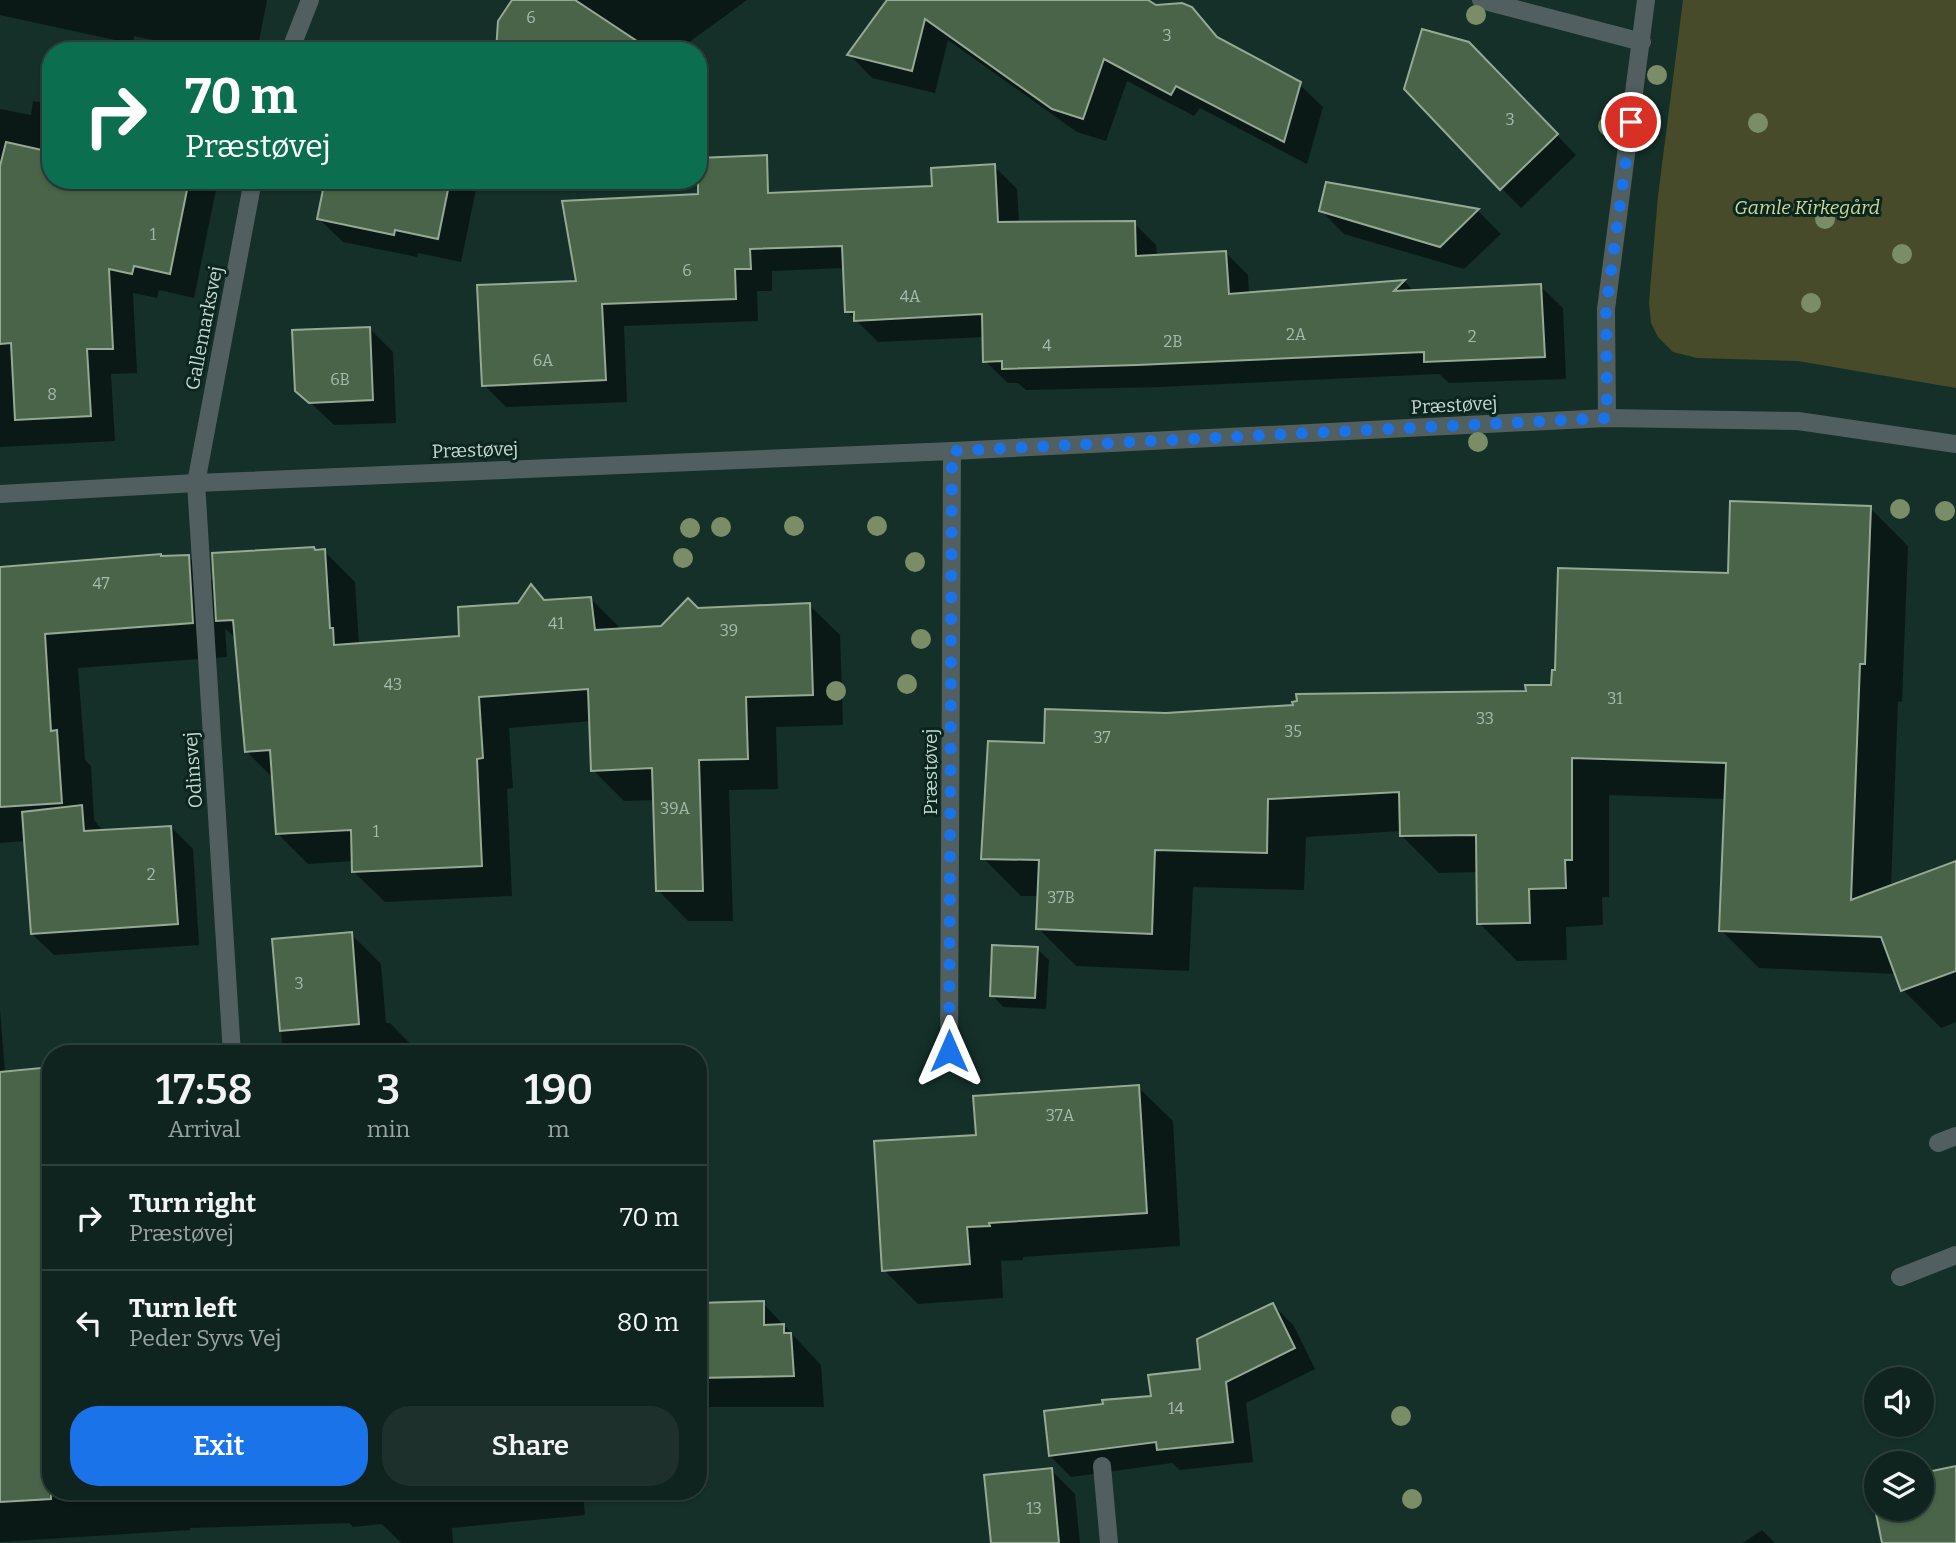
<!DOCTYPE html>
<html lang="en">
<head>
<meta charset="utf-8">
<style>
  :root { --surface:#0f241e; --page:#1d302b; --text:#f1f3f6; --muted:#9ba4a4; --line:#2f413c; --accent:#1a73e8 }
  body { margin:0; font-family:Bitter,serif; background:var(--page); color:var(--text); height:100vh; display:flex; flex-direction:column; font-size:26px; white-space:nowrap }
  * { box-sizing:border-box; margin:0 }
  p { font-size:23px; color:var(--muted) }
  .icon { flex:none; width:38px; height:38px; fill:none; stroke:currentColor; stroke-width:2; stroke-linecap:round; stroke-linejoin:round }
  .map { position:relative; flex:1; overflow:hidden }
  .side { position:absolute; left:42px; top:1045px; width:665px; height:455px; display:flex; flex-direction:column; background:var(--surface); border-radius:28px; box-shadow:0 2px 5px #0004,0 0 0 2px var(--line) }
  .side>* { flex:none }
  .hud { position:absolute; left:42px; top:42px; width:665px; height:147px; border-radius:28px; box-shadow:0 2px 5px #0004,0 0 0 2px var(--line); background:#0b6e4f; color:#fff; overflow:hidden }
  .controls { position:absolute; left:1864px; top:1367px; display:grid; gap:14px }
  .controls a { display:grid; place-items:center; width:70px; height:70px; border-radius:50%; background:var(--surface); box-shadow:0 2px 5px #0004,0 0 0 2px var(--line); font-size:35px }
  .pin { position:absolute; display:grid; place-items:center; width:60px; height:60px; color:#fff; margin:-30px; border:4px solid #fff; border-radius:50%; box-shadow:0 2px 7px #0007 }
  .me { position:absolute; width:77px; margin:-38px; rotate:0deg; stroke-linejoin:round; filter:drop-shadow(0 0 5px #0008) }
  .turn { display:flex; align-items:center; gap:24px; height:147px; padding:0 28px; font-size:32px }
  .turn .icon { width:91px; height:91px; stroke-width:2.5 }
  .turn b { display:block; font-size:49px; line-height:60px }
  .eta { display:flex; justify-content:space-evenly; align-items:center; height:119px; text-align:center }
  .eta b { font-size:42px; font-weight:600; line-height:49px }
  .cta { display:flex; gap:14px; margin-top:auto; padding:14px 28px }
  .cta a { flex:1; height:80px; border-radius:28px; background:var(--accent); color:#fff; font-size:28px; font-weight:600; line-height:80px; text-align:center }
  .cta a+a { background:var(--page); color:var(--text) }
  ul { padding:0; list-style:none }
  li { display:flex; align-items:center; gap:21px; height:105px; padding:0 28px; border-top:2px solid var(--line) }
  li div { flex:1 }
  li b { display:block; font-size:26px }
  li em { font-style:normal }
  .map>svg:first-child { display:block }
  .green { fill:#474b2a }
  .shadow { fill:#0007 }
  .building { fill:#496448; stroke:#95a994; stroke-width:2 }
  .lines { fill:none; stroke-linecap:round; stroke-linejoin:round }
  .minor { stroke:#515f60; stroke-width:18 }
  .tree { fill:#7b8d66 }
  .route { stroke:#1a73e8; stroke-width:12; stroke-dasharray:0 21.6 }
  .labels { text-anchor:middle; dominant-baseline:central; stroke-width:6; stroke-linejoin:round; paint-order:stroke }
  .number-label { font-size:16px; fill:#a8baaf }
  .park-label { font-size:19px; font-style:italic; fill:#d0d998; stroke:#0a261e }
  .street-label { font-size:19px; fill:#c7d6d1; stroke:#0a261e }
</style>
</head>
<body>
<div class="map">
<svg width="1956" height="1543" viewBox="0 0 1956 1543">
  <rect width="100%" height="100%" fill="#143028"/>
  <polygon class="green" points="1683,0 1956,0 1956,388 1798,361 1697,358 1673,352 1658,337 1651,323 1649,302 1658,196"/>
  <g class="shadow">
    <polygon points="0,0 267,0 257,51 203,51 134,36 133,44 0,15"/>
    <polygon points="515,0 747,0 677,51 506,51"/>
    <polygon points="889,0 1144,0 1156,6 1191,8 1223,42 1299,84 1323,107 1307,164 1200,108 1194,116 1127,81 1106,141 1077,132 948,40 935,93 872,78 850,55"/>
    <polygon points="1489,65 1576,155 1521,208 1501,188"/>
    <polygon points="33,101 51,104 51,180 218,180 194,298 159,290 157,298 133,293 137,373 111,374 115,441 0,447 0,109 31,115"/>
    <polygon points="994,166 1017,189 1019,223 1134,223 1156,245 1157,256 1226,253 1248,275 1249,294 1405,282 1414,291 1540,286 1563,308 1566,379 1449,383 1439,374 1160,387 1026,390 1018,383 1008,383 985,361 984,337 878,342 847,311 845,268 772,271 772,291 757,291 758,321 624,326 627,402 506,407 484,385 578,283 728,194 867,250 934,188"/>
    <polygon points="327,180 478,180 461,262 418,253 417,257 343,242 319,219"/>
    <polygon points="1327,184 1478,211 1501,234 1464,269 1344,234 1321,210"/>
    <polygon points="369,328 393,352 396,423 334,425 297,390"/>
    <polygon points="1870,508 1908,546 1902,702 1898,701 1891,887 1956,863 1956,1022 1941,1028 1903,990 1897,974 1759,968 1721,930 1726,799 1609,795 1609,897 1602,897 1603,925 1566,927 1567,960 1517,961 1479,923 1478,872 1439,873 1401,835 1401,831 1306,837 1304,890 1193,887 1189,971 1076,966 1038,928 1039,896 1021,896 983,858 1046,745 1166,715 1528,693 1553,686 1730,575"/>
    <polygon points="324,551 355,582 359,645 461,638 519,605 531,587 546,602 590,598 622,630 662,628 698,610 809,605 840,635 843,725 776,727 778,789 729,790 733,921 688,921 658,890 655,800 624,801 593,770 591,721 509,728 513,788 507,789 512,896 385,902 354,872 354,861 308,864 277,833 274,779 246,751 236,639 225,628 227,657 78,668 85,760 91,766 94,820 103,831 171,827 193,849 199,945 54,955 32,934 26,841 0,843 0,568 188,556 215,583"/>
    <polygon points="351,934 381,964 386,1023 390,1023 420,1054 283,1054 274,940"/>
    <polygon points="1037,949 1049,960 1046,1009 1003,1007 992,995"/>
    <polygon points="0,1009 5,1073 0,1199"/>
    <polygon points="1138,1087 1173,1121 1180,1246 1023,1257 1023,1260 1001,1261 1003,1298 918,1304 884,1270 978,1137"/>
    <polygon points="763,1303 821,1365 824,1407 698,1407 698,1305"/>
    <polygon points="1273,1305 1294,1326 1315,1369 1246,1403 1253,1462 1180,1470 1172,1463 1071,1477 1050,1456 1202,1370"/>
    <polygon points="0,1333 51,1491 583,1491 585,1515 452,1528 453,1543 401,1543 382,1524 353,1527 349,1523 190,1528 190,1530 0,1542"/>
    <polygon points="1051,1470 1075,1494 1080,1543 992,1543"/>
    <polygon points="1762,1530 1775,1543 1743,1543"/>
  </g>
  <g class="building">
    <polygon points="512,0 575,0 652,51 496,51 498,21"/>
    <polygon points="887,0 1148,0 1156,5 1182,3 1192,7 1217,37 1301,82 1284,142 1176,86 1171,95 1104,59 1083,119 1052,109 925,19 912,71 847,55"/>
    <polygon points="1422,29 1469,42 1558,134 1500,190 1404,89"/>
    <polygon points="6,142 51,152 51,180 189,180 170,274 134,266 132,274 109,269 113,349 87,349 91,416 15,420 11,343 0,344 0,166"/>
    <polygon points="767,155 768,193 932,186 931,168 995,164 998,222 1135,221 1136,256 1226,251 1229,294 1405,280 1394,291 1541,284 1545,357 1424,362 1424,352 1137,365 1002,369 1002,361 983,362 982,314 854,321 854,312 845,312 842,246 750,249 751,269 735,269 736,299 602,304 606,380 482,386 477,285 576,281 562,201 698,194 698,158"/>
    <polygon points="325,180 450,180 438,239 395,230 394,235 317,219"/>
    <polygon points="1326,182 1479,209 1440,247 1319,211"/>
    <polygon points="370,327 373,400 309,403 295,391 292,330"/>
    <polygon points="1730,501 1871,506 1865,664 1860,664 1851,900 1956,861 1956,971 1901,991 1881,937 1719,931 1726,763 1572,758 1572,860 1565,860 1566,888 1529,889 1530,923 1477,924 1476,835 1400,836 1399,792 1268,799 1267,853 1155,850 1152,934 1036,929 1039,860 981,859 988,741 1044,743 1045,709 1166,713 1293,705 1292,702 1297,701 1296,694 1526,691 1525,685 1551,685 1552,670 1555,670 1558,568 1728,573"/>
    <polygon points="314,547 315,550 325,549 330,628 333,628 334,645 459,636 458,607 518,603 531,584 544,600 591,597 595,630 661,626 688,598 698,608 810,603 813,695 746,697 748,759 699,760 703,891 656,891 652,768 591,771 588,689 479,697 483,758 477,759 482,866 352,872 351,830 276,834 270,750 245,752 233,620 216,621 212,553"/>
    <polygon points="161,554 161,556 189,555 193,623 45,634 51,731 57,730 62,803 0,807 0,567"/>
    <polygon points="82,805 84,831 171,826 178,924 31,934 22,812"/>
    <polygon points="352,932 359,1024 280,1031 272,939"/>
    <polygon points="992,945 1038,947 1035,998 990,996"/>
    <polygon points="51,1067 51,1499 0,1502 0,1072"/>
    <polygon points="1139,1085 1147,1213 989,1223 990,1226 967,1227 970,1264 882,1271 874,1141 976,1135 973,1096"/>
    <polygon points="764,1301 764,1325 784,1324 784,1333 791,1333 794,1376 698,1378 698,1303"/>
    <polygon points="1273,1303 1295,1348 1226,1382 1233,1442 1157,1450 1156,1442 1049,1456 1044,1411 1103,1404 1102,1400 1151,1396 1148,1375 1200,1369 1197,1339"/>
    <polygon points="1956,1466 1956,1543 1882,1543 1870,1484 1876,1483 1876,1508 1922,1508 1922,1473"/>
    <polygon points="1052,1468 1059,1543 991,1543 984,1475"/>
  </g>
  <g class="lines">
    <g class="minor">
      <polyline points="1481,0 1642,42"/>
      <polyline points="290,51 310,0"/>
      <polyline points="1607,418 1606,309 1646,0"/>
      <polyline points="0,494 196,483 952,451 1607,418 1798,421 1956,444"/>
      <polyline points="949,1051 952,451"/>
      <polyline points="232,1054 196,483 253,180"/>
      <polyline points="1938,1143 1956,1136"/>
      <polyline points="1900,1277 1956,1255"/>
      <polyline points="1102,1466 1109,1543"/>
    </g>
  </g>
  <g class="tree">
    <circle cx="1476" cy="15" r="10"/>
    <circle cx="1657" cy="75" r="10"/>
    <circle cx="1758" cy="123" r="10"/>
    <circle cx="1608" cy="126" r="10"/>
    <circle cx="1825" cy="219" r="10"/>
    <circle cx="1902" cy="254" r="10"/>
    <circle cx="1811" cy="303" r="10"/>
    <circle cx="1478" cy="442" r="10"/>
    <circle cx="1900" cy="509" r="10"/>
    <circle cx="1945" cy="511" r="10"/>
    <circle cx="794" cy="526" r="10"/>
    <circle cx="877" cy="526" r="10"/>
    <circle cx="721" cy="527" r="10"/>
    <circle cx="690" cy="528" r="10"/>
    <circle cx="683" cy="558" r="10"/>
    <circle cx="915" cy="562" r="10"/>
    <circle cx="921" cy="639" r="10"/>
    <circle cx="907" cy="684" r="10"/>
    <circle cx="836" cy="691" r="10"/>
    <circle cx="1401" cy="1416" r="10"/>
    <circle cx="1412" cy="1499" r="10"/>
  </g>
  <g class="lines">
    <polyline class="route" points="949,1051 952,451 1607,418 1606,309 1631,122"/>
  </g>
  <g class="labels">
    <g class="number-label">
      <text x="531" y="17">6</text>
      <text x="1167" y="35">3</text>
      <text x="1510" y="119">3</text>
      <text x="153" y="234">1</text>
      <text x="687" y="270">6</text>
      <text x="910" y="296">4A</text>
      <text x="1296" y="334">2A</text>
      <text x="1472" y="336">2</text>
      <text x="1173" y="341">2B</text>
      <text x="1047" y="345">4</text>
      <text x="543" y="360">6A</text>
      <text x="340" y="379">6B</text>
      <text x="52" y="394">8</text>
      <text x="101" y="583">47</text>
      <text x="556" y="623">41</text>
      <text x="729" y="630">39</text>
      <text x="393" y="684">43</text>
      <text x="1615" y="698">31</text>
      <text x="1485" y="718">33</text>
      <text x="1293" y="731">35</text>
      <text x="1102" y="737">37</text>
      <text x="675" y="808">39A</text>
      <text x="376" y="831">1</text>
      <text x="151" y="874">2</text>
      <text x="1061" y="897">37B</text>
      <text x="299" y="983">3</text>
      <text x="1060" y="1115">37A</text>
      <text x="1176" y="1408">14</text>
      <text x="1034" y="1508">13</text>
    </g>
    <g class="park-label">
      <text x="1807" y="207">Gamle Kirkegård</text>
    </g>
    <g class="street-label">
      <text transform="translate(204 328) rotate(-79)">Gallemarksvej</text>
      <text transform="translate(1454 405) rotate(-3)">Præstøvej</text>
      <text transform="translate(475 450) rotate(-2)">Præstøvej</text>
      <text transform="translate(193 770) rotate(-94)">Odinsvej</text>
      <text transform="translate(930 772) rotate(-90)">Præstøvej</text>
    </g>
  </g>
</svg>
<div class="controls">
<a><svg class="icon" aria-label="sound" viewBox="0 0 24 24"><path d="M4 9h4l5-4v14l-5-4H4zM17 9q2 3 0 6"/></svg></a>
<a><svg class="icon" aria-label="layers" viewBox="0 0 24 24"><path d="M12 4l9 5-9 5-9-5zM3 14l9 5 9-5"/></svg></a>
</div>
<div class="pin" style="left:1631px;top:122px;background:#d93025"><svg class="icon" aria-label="arrive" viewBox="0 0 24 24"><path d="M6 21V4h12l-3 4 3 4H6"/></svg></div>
<svg class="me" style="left:949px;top:1051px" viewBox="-20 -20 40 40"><path d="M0-17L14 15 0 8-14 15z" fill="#1a73e8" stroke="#fff" stroke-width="4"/></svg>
<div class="hud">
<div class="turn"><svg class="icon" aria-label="right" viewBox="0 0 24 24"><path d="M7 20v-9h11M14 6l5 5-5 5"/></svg><div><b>70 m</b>Præstøvej</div></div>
</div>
<section class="side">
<div class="eta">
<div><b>17:58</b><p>Arrival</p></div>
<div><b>3</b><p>min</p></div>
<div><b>190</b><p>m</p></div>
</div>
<ul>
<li><svg class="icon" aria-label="right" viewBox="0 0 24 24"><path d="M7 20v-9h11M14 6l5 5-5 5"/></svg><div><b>Turn right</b><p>Præstøvej</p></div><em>70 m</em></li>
<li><svg class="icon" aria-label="left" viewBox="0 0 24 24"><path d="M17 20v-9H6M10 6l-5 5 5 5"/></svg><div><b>Turn left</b><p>Peder Syvs Vej</p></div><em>80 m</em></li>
</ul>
<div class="cta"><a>Exit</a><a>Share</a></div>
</section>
</div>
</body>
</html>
